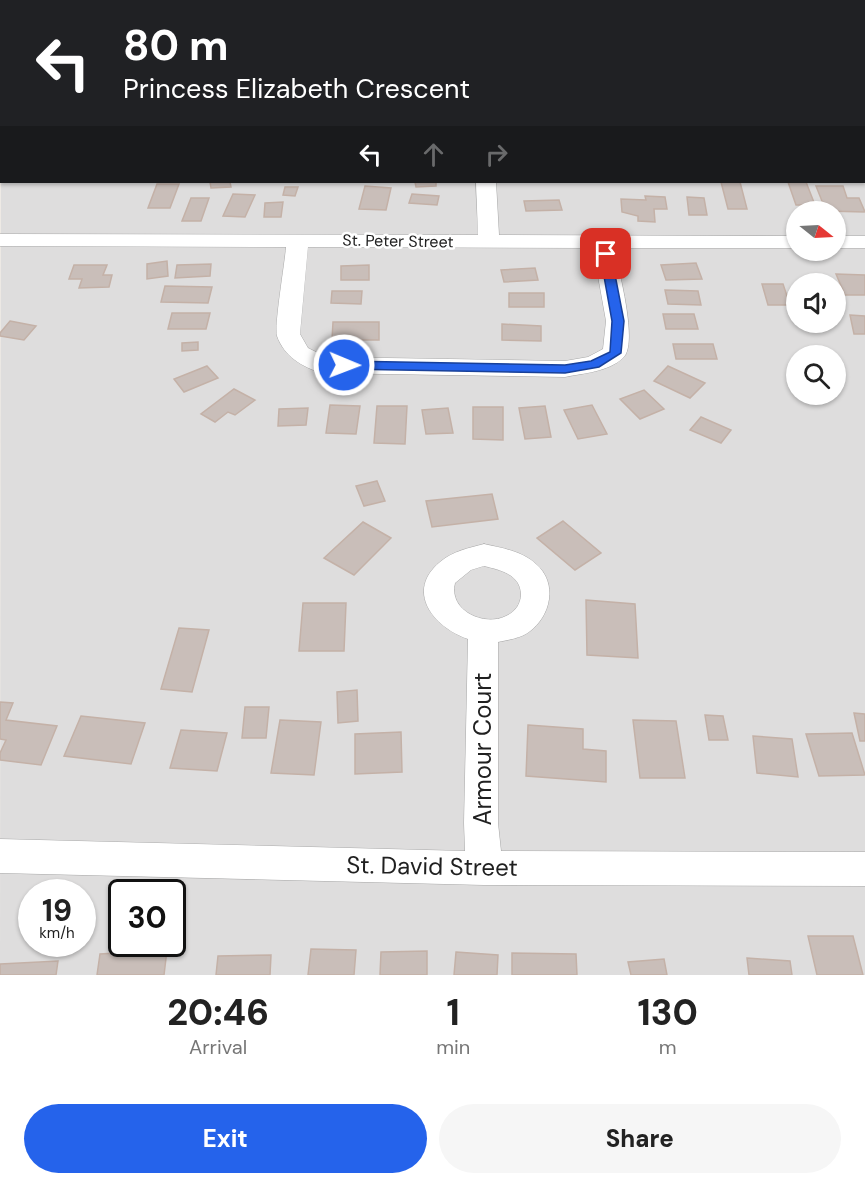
<!DOCTYPE html>
<html lang="en">
<head>
<meta charset="utf-8">
<style>
  :root { --surface:#fff; --page:#f6f6f6; --text:#222; --muted:#767676; --accent:#2563eb }
  body { margin:0; font-family:"DM Sans",sans-serif; background:var(--page); color:var(--text); height:100vh; display:flex; flex-direction:column; font-size:22px; white-space:nowrap }
  * { box-sizing:border-box; margin:0 }
  p { font-size:20px; color:var(--muted) }
  .icon { flex:none; width:33px; height:33px; fill:none; stroke:currentColor; stroke-width:2; stroke-linecap:round; stroke-linejoin:round }
  .map { position:relative; height:975px; overflow:hidden }
  .sheet { display:flex; flex-direction:column; background:var(--surface); flex:1 }
  .sheet>* { flex:none }
  .hud { position:absolute; left:0px; top:0px; width:866px; height:183px; box-shadow:0 2px 4px #0004; background:#202124; color:#fff; overflow:hidden }
  .needle { width:39px; rotate:108deg }
  .tools { position:absolute; left:786px; top:201px; display:grid; gap:12px }
  .tools a { display:grid; place-items:center; width:60px; height:60px; border-radius:50%; background:var(--surface); box-shadow:0 2px 4px #0004; font-size:30px }
  .speed { position:absolute; left:18px; top:879px; display:flex; gap:12px; font-size:30px; font-weight:700; text-align:center }
  .speed>* { display:grid; place-content:center; width:78px; height:78px; border-radius:50%; background:var(--surface); box-shadow:0 2px 4px #0004; line-height:1 }
  .speed small { font-size:15px; font-weight:400 }
  .speed .limit { border:3px solid #111; border-radius:9px; background:#fff; color:#111 }
  .pin { position:absolute; display:grid; place-items:center; width:51px; height:51px; color:#fff; margin:-26px; border-radius:12px; box-shadow:0 3px 9px #0006 }
  .me { position:absolute; width:66px; margin:-33px; rotate:91deg; stroke-linejoin:round; filter:drop-shadow(0 0 4px #0008) }
  .turn { display:flex; align-items:center; gap:21px; height:126px; padding:0 24px; font-size:27px }
  .turn .icon { width:78px; height:78px; stroke-width:2.5 }
  .turn b { display:block; font-size:42px; line-height:51px }
  .lanes { display:flex; align-items:center; height:57px; padding:0 24px; background:#0003; justify-content:center; gap:30px; direction:ltr }
  .lanes .off { opacity:.35 }
  .eta { display:flex; justify-content:space-evenly; align-items:center; height:102px; text-align:center }
  .eta b { font-size:36px; font-weight:800; line-height:42px }
  .action { display:flex; gap:12px; margin-top:auto; padding:12px 24px }
  .action a { flex:1; height:69px; border-radius:36px; background:var(--accent); color:#fff; font-size:24px; font-weight:800; line-height:69px; text-align:center }
  .action a+a { background:var(--page); color:var(--text) }
  .map>svg:first-child { display:block }
  .residential { fill:#dedddd; fill-rule:evenodd }
  .building { fill:#c9beb9; stroke:#c4b1a7; stroke-width:1.5 }
  .lines { fill:none; stroke-linecap:round; stroke-linejoin:round }
  .street-casing { stroke:#a7a7a7; stroke-width:1 }
  .secondary-casing { stroke:#7c7e00; stroke-width:1 }
  .street { fill:#fff; fill-rule:evenodd }
  .secondary { fill:#fdfab8; fill-rule:evenodd }
  .route { fill:#2563eb; stroke:#184099; stroke-width:1.5 }
  .labels { text-anchor:middle; dominant-baseline:central; stroke-width:5; stroke-linejoin:round; paint-order:stroke }
  .far-street-label { font-size:16px; fill:#202020; stroke:#fff }
  .near-street-label { font-size:24px; fill:#202020; stroke:#fff }
</style>
</head>
<body>
<div class="map">
<svg width="865" height="975" viewBox="0 0 865 975">
  <rect width="100%" height="100%" fill="#f1ece6"/>
  <path class="residential" d="M55 0H865V975H0L1 89 2 182H864V2ZM796 212H836V250H796ZM796 284H836V322H796ZM796 356H836V394H796ZM32 892H82V944H32ZM122 892H172V944H122Z"/>
  <g class="building">
    <polygon points="210,182 230,182 231,187 211,188"/>
    <polygon points="415,182 436,182 436,186 416,187"/>
    <polygon points="721,182 740,182 747,209 728,209"/>
    <polygon points="788,182 806,182 815,205 796,205"/>
    <polygon points="157,184 179,184 170,208 148,208"/>
    <polygon points="365,186 391,188 386,210 359,209"/>
    <polygon points="816,186 843,186 847,198 859,198 865,212 826,211"/>
    <polygon points="285,187 298,187 295,196 283,195"/>
    <polygon points="233,194 255,195 245,217 223,216"/>
    <polygon points="412,194 439,196 437,205 409,203"/>
    <polygon points="645,196 665,197 667,209 654,209 655,222 638,221 638,216 622,212 621,199 646,200"/>
    <polygon points="687,197 704,198 707,215 689,215"/>
    <polygon points="191,198 209,198 201,221 182,221"/>
    <polygon points="559,200 562,210 526,211 524,201"/>
    <polygon points="283,202 281,217 264,217 265,203"/>
    <polygon points="167,261 168,276 147,279 147,264"/>
    <polygon points="696,263 702,279 666,280 661,265"/>
    <polygon points="211,264 210,276 175,278 177,265"/>
    <polygon points="74,265 107,265 103,275 112,275 109,287 79,288 82,279 69,279"/>
    <polygon points="369,265 369,280 341,280 341,266"/>
    <polygon points="535,268 538,280 504,282 501,270"/>
    <polygon points="836,274 865,275 865,295 845,295"/>
    <polygon points="762,284 783,284 790,305 768,305"/>
    <polygon points="165,286 212,287 208,303 161,302"/>
    <polygon points="665,290 698,291 701,305 668,304"/>
    <polygon points="332,291 362,291 361,304 331,303"/>
    <rect x="509" y="293" width="35" height="14"/>
    <polygon points="172,313 210,313 206,329 168,329"/>
    <polygon points="663,314 694,314 698,329 666,329"/>
    <polygon points="850,315 865,316 865,334 854,334"/>
    <polygon points="10,321 36,326 24,340 0,336 0,333"/>
    <polygon points="333,322 379,322 379,340 332,340"/>
    <polygon points="502,324 541,326 541,341 502,340"/>
    <polygon points="198,342 198,350 182,351 182,343"/>
    <polygon points="673,344 713,344 717,359 676,359"/>
    <polygon points="207,366 218,378 184,392 174,379"/>
    <polygon points="668,366 705,383 690,398 654,381"/>
    <polygon points="234,389 255,400 235,415 228,412 215,422 201,414"/>
    <polygon points="644,390 664,409 640,419 620,399"/>
    <polygon points="330,405 360,406 356,434 326,433"/>
    <polygon points="592,405 607,434 578,439 564,410"/>
    <polygon points="377,406 407,406 405,444 374,443"/>
    <polygon points="545,406 551,437 525,439 519,408"/>
    <polygon points="473,407 503,407 503,440 473,439"/>
    <polygon points="308,408 306,425 278,426 279,409"/>
    <polygon points="448,408 453,433 426,434 422,410"/>
    <polygon points="701,417 731,430 721,443 690,430"/>
    <polygon points="377,481 385,501 364,506 356,486"/>
    <polygon points="492,494 498,519 432,527 426,501"/>
    <polygon points="563,521 601,553 575,570 537,538"/>
    <polygon points="363,522 391,538 354,575 324,558"/>
    <polygon points="586,600 635,604 638,658 587,655"/>
    <polygon points="303,603 346,603 344,651 299,651"/>
    <polygon points="179,628 209,630 192,692 161,689"/>
    <polygon points="357,690 358,721 338,723 337,692"/>
    <polygon points="0,702 13,703 6,720 57,726 41,765 0,760 0,753 6,740 0,739"/>
    <polygon points="245,707 269,707 266,738 242,738"/>
    <polygon points="854,713 865,714 865,741 860,741"/>
    <polygon points="705,715 723,716 728,740 709,740"/>
    <polygon points="81,716 145,723 131,764 64,756"/>
    <polygon points="280,720 321,722 314,775 271,773"/>
    <polygon points="633,720 676,721 685,778 640,778"/>
    <polygon points="528,725 583,729 583,749 606,751 606,782 526,776"/>
    <polygon points="181,730 227,733 217,771 170,768"/>
    <polygon points="401,732 402,772 355,774 355,734"/>
    <polygon points="852,733 865,775 819,776 806,734"/>
    <polygon points="753,736 792,739 798,777 757,773"/>
    <polygon points="808,936 853,936 863,975 817,975"/>
    <polygon points="311,949 356,950 354,975 308,975"/>
    <polygon points="167,950 164,975 97,975 100,954"/>
    <polygon points="427,951 427,975 380,975 381,952"/>
    <polygon points="456,952 498,955 497,975 454,975"/>
    <polygon points="512,953 576,954 577,975 512,975"/>
    <polygon points="271,955 270,975 216,975 218,956"/>
    <polygon points="747,958 790,961 792,975 749,975"/>
    <polygon points="664,959 667,975 631,975 628,962"/>
    <polygon points="58,961 56,975 0,975 0,964"/>
  </g>
  <g class="lines">
    <g class="street-casing">
      <g id="street">
        <rect x="470" y="0" width="16" height="2"/>
        <path d="M476 182H496L499 235 796 236V248H614C618 268 639 344 623 358 608 372 584 373 565 377L322 373C302 367 284 356 277 336 274 326 285 262 286 247L0 246V234L478 235ZM308 247 593 248 606 321 603 349 588 357 565 361 326 357 308 348 300 334Z"/>
        <rect x="836" y="236" width="29" height="12"/>
        <path d="M484 544C502 548 522 551 536 564 558 583 551 616 529 632 521 638 508 640 498 642V823L501 851 865 852V886L484 885 0 873V839L465 851 464 823 468 639C433 627 405 591 440 562 453 551 469 548 484 544ZM484 566C500 570 520 574 521 594 521 604 515 612 506 616 485 627 448 611 455 583L471 570Z"/>
      </g>
    </g>
    <g class="secondary-casing">
      <g id="secondary">
        <polygon points="21,0 41,0 21,2"/>
        <polygon points="0,41 2,41 0,55"/>
      </g>
    </g>
    <use href="#street" class="street"/>
    <use href="#secondary" class="secondary"/>
  </g>
  <polygon class="route" points="606,251 611,254 624,321 621,353 599,367 565,373 344,369 338,365 344,361 565,365 591,361 610,352 612,321 600,254"/>
  <g class="labels">
    <g class="far-street-label">
      <text transform="translate(398 241) rotate(1)">St. Peter Street</text>
    </g>
    <g class="near-street-label">
      <text transform="translate(482 749) rotate(-90)">Armour Court</text>
      <text transform="translate(432 866) rotate(1)">St. David Street</text>
    </g>
  </g>
</svg>
<div class="tools">
<a><svg class="needle" viewBox="-14 -14 28 28"><path d="M0-13l5 13h-10z" fill="#e53935"/><path d="M0 13l5-13h-10z" fill="#767676"/></svg></a>
<a><svg class="icon" aria-label="sound" viewBox="0 0 24 24"><path d="M4 9h4l5-4v14l-5-4H4zM17 9q2 3 0 6"/></svg></a>
<a><svg class="icon" aria-label="search" viewBox="0 0 24 24"><circle cx="10" cy="10" r="6"/><path d="M15 15l6 6"/></svg></a>
</div>
<div class="speed"><div>19<small>km/h</small></div><div class="limit">30</div></div>
<div class="pin" style="left:606px;top:254px;background:#d93025"><svg class="icon" aria-label="arrive" viewBox="0 0 24 24"><path d="M6 21V4h12l-3 4 3 4H6"/></svg></div>
<svg class="me" style="left:344px;top:365px" viewBox="-20 -20 40 40"><circle r="17" fill="#2563eb" stroke="#fff" stroke-width="3"/><path d="M0-11L8 9 0 5-8 9z" fill="#fff"/></svg>
<div class="hud">
<div class="turn"><svg class="icon" aria-label="left" viewBox="0 0 24 24"><path d="M17 20v-9H6M10 6l-5 5 5 5"/></svg><div><b>80 m</b>Princess Elizabeth Crescent</div></div>
<div class="lanes"><svg class="icon" aria-label="left" viewBox="0 0 24 24"><path d="M17 20v-9H6M10 6l-5 5 5 5"/></svg><svg class="icon off" aria-label="ahead" viewBox="0 0 24 24"><path d="M12 20V5M6 11l6-6 6 6"/></svg><svg class="icon off" aria-label="right" viewBox="0 0 24 24"><path d="M7 20v-9h11M14 6l5 5-5 5"/></svg></div>
</div>
</div>
<section class="sheet">
<div class="eta">
<div><b>20:46</b><p>Arrival</p></div>
<div><b>1</b><p>min</p></div>
<div><b>130</b><p>m</p></div>
</div>
<div class="action"><a>Exit</a><a>Share</a></div>
</section>
</body>
</html>
